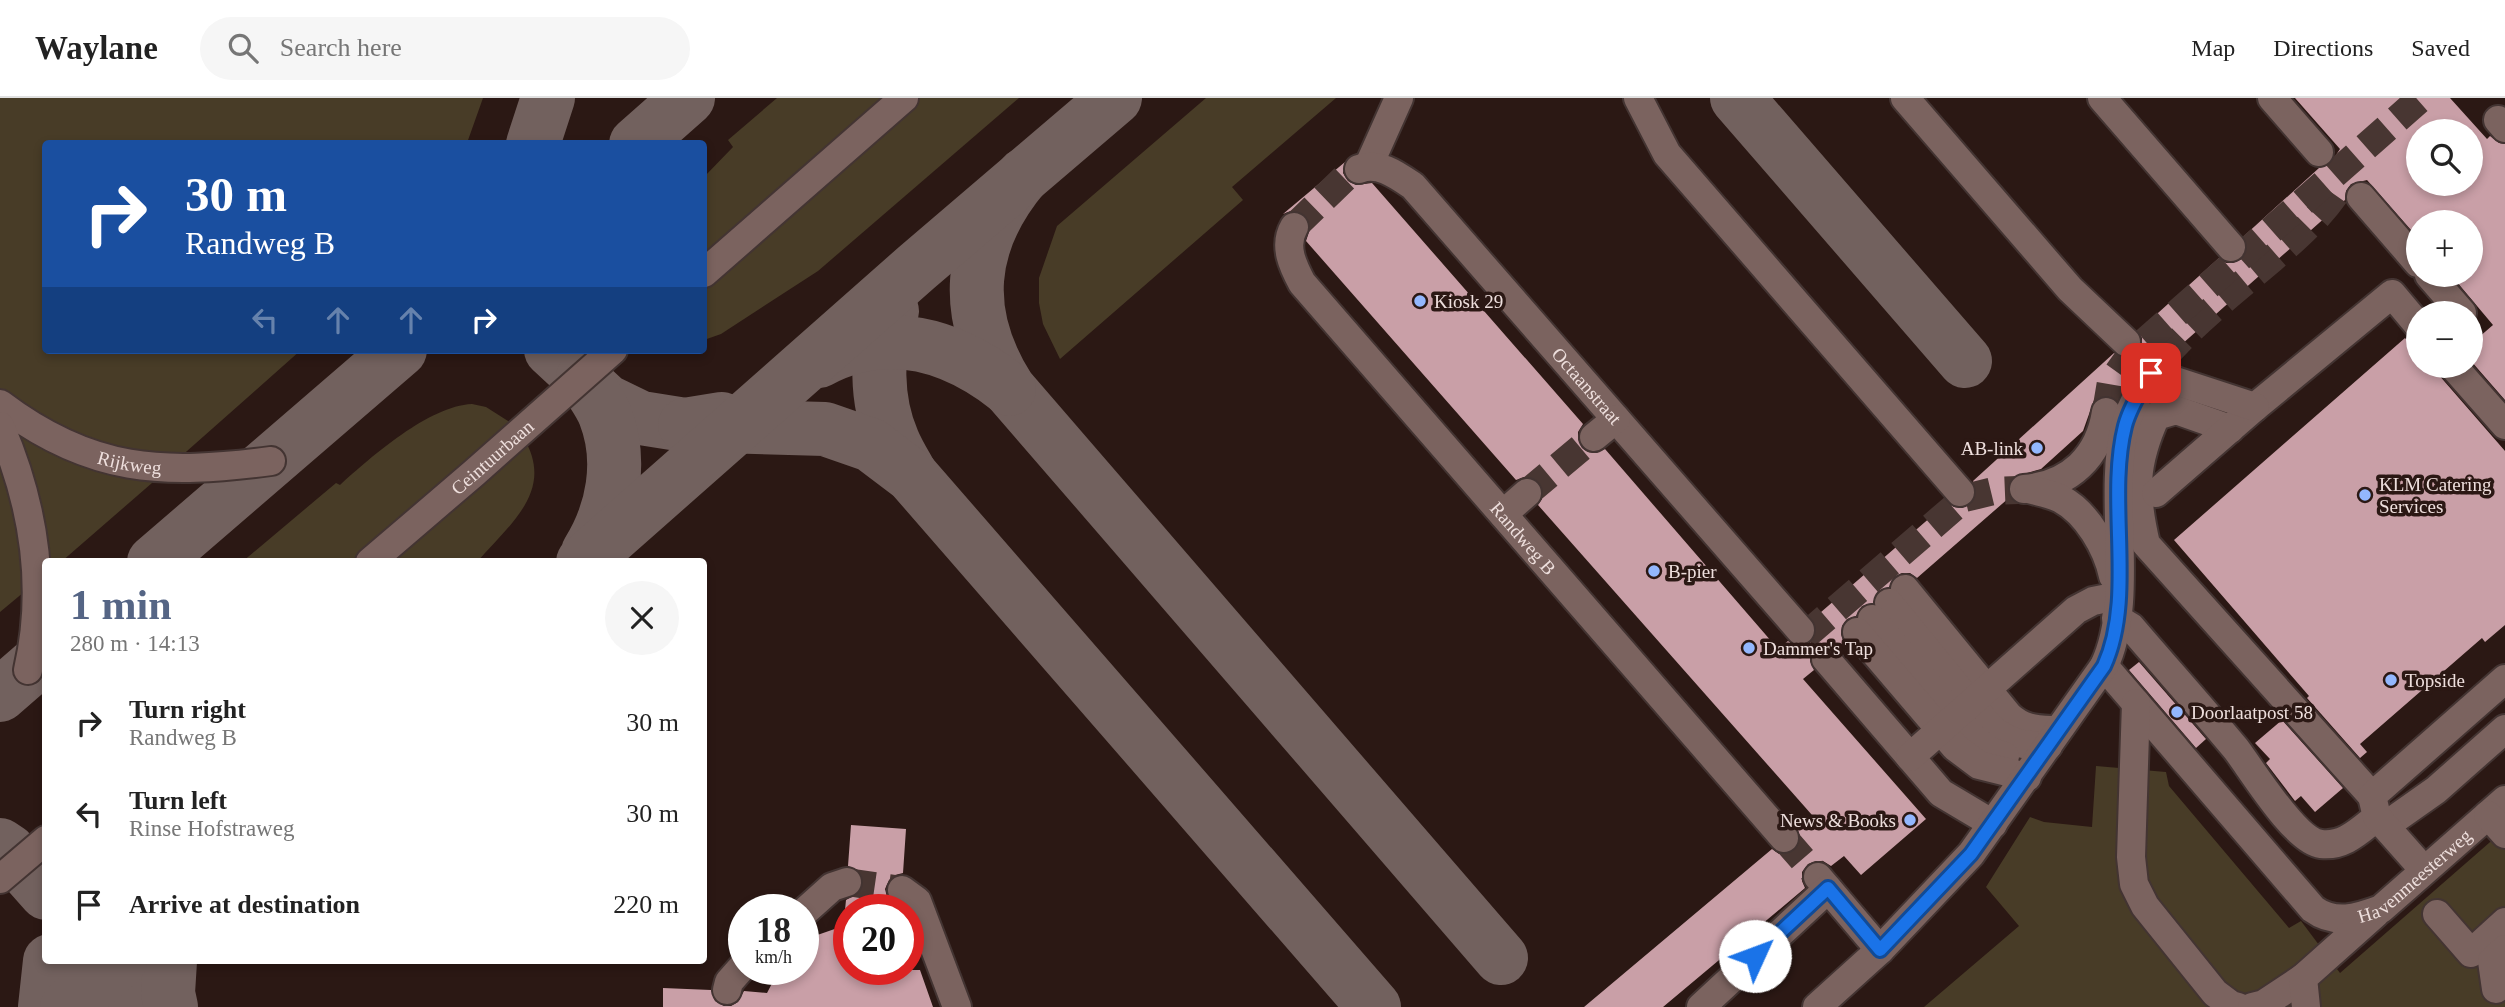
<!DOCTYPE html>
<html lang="en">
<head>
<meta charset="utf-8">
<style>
  :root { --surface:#fff; --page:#f6f6f6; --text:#222; --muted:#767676; --line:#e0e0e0; --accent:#556585 }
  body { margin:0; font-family:Georgia,serif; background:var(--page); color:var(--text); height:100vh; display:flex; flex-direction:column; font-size:26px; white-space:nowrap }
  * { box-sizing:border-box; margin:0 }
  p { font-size:23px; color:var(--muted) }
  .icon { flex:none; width:38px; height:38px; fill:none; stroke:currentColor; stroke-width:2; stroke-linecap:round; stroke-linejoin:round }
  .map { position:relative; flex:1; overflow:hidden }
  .details { position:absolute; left:42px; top:460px; width:665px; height:406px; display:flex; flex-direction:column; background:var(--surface); border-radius:7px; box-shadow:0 4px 10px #0003 }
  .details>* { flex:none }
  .top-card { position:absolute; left:42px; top:42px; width:665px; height:214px; border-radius:7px; box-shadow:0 4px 10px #0003; background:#1a4fa0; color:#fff; overflow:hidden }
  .buttons { position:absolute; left:2406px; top:21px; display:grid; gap:14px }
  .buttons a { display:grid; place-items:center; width:77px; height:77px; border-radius:50%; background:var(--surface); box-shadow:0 4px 10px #0003; font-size:35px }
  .speed { position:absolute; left:728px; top:796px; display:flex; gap:14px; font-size:35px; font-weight:700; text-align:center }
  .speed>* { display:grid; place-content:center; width:91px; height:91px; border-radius:50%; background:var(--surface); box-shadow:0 4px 10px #0003; line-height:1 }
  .speed small { font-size:18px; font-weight:400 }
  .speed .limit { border:10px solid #d22; background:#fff; color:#111 }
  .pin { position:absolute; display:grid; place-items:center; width:60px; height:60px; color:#fff; margin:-30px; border-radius:14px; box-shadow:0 4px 10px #0006 }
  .me { position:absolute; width:77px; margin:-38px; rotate:47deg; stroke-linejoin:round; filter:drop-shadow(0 0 5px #0008) }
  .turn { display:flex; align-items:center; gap:24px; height:147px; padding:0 28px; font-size:32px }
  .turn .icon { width:91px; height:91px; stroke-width:2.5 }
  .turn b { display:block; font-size:49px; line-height:60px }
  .lanes { display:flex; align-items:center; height:66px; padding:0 28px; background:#0003; justify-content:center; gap:35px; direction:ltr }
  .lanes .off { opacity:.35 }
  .round { display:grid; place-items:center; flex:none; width:74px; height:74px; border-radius:37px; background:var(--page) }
  .headline { display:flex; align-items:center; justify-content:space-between; height:119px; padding:0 28px }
  h1 { font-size:42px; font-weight:800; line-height:52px; color:var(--accent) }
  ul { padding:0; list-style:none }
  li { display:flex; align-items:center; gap:21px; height:91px; padding:0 28px }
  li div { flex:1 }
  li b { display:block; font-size:26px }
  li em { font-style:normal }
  header { display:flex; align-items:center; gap:42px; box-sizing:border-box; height:98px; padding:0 35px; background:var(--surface); border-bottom:2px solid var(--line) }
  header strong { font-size:33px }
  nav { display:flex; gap:38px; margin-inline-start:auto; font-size:24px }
  .search { width:490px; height:63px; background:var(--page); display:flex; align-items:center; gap:18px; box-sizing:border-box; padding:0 24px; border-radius:38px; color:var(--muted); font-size:26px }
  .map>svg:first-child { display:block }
  .green { fill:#483c27 }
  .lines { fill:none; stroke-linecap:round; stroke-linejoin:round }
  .taxiway { stroke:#72615e; stroke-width:54 }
  .building { fill:#c99fa7; fill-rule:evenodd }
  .minor-tunnel { stroke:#483632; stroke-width:28; stroke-dasharray:28 14; stroke-linecap:butt }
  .minor-casing { stroke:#433432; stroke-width:32 }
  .minor { stroke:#7b635f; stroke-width:28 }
  .route-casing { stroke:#114b97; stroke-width:18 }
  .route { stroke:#1a73e8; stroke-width:12 }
  .poi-dot { fill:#93b7fd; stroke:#2b1814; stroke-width:2.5 }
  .labels { text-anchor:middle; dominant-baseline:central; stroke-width:7; stroke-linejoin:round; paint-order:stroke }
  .poi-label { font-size:19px; fill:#eedfdd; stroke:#2b1814; text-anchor:start }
  .street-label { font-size:19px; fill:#eedfdd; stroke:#2b1814 }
</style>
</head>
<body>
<header>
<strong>Waylane</strong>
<div class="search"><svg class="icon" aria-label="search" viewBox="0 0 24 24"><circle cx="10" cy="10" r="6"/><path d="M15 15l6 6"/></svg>Search here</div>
<nav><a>Map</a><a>Directions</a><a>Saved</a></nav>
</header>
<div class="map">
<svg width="2505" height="909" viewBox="0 0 2505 909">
  <rect width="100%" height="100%" fill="#2b1814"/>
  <g class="green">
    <polygon points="0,0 483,0 467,45 46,46 46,252 301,252 178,361 88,344 15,303 0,290"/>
    <polygon points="777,0 884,0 704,157 704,79 733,49 728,42"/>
    <polygon points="912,0 1019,0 818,173 721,236 704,242 704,181"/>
    <polygon points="1206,0 1336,0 1232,89 1243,102 1060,261 1043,226 1039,205 1039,180 1057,128"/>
    <path d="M472 306 486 309 511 325 352 464H242L336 385 340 387C372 358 429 308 472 306Z"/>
    <polygon points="4,318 160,378 61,464 46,464"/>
    <path d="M523 339C556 392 510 426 477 464H378Z"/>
    <polygon points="0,349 19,406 24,494 0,514"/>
    <polygon points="2096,668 2166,674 2169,688 2289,830 2301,823 2340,875 2505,731 2505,909 1924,909 2019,828 1986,789 2030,719 2044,724 2092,729"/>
  </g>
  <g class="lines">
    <g class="taxiway">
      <polyline points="1737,0 1965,263"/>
      <polyline points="533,46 548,0"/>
      <polyline points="636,46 688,0"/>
      <path d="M1024 77C967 145 961 216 1009 291L1501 860"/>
      <path d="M892 213C874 251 876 304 893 343 898 355 905 366 911 377"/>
      <polyline points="551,252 606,303 641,320 685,327 722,321"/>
      <path d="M819 263C886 227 952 246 1009 291"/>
      <path d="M583 279C590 292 600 304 605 317 623 363 613 414 588 454"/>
      <polyline points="685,327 825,331 871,347 912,378 1374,909"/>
      <polyline points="154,464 400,252"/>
      <polyline points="583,464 916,170 1115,0"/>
      <polyline points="0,597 46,557"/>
      <polyline points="0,747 9,753 46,795"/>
      <polyline points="104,863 144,909"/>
      <polyline points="170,863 168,895 171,909"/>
      <polyline points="45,909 50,863"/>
      <polyline points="67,909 120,863"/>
    </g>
  </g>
  <g class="building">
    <path d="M2295 0H2450L2487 41 2490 38 2499 45 2505 46V302L2471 263V246L2493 227 2451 177H2471V124H2418V140L2367 82 2351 86 2346 93 2345 102 2164 262 2149 259 2141 262 2117 302 2109 298H2102L2094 302 2083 333 2041 371 2013 379 2008 386 2010 399 1917 480 1910 475H1902L1894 479 1889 489 1878 493 1873 505 1862 508 1856 518 1847 521 1842 528 1841 536 1844 545 1838 550 1832 546 1824 545 1816 548 1811 555 1810 563 1814 572 1803 581 1926 721 1861 777 1844 758 1831 768 1823 763H1816L1808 766 1802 774V783L1805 790 1663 909H1584L1772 751 1779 756H1786L1794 753 1800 745V738L1797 730 1812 717 1538 407 1542 401 1543 392 1539 384 1533 380 1524 379 1516 382 1306 143 1311 128 1307 119 1300 114 1293 112 1283 116 1345 64 1343 75 1348 83 1356 87 1372 85 1583 326 1578 334V341L1582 350 1588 354 1596 355 1605 351 1778 551 1788 543 1795 548H1803L1810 545 1816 537V528L1813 521 1947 405 1954 409 1962 410 1971 406 1976 399V392L1973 383 2114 255 2123 260H2130L2138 256 2142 247V240L2138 233 2219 160 2226 165H2233L2242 161 2246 155 2247 147 2244 138 2319 70 2330 66 2340 51ZM2418 33H2471V86H2418Z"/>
    <polygon points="2405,240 2418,255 2418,268 2431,268 2505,353 2505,527 2485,544 2482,540 2360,646 2367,654 2360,660 2307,600 2309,598 2174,442"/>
    <polygon points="2139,564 2206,641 2196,650 2129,572"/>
    <polygon points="2282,622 2343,690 2315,714 2301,698 2295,703 2266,665 2270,661 2255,645"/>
    <polygon points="851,727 906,731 903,775 895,777 889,782 885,791 887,799 901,812 845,812 846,802 859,795 863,787 863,779 858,772 848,768"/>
    <polygon points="849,826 849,872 920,872 933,909 663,909 663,890 711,892 715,903 724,908 731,908 738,904 744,893 767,895 779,872 803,872 803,842"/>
  </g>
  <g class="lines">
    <g class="minor-tunnel">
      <polyline points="1294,129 1352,73 1359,71"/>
      <path d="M2135 258 2151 275C2185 231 2230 197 2272 161 2295 141 2319 120 2336 95"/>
      <polyline points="2106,314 2111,284 2132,255 2421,0"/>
      <polyline points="1527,395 1594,339"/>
      <polyline points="1805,538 1965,400 1994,393 2018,392"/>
      <polyline points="1784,740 1818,779"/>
      <polyline points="847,784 902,792"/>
    </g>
    <g class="minor-casing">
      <g id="minor">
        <polyline points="1638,0 1667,56 1960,394"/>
        <polyline points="1905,0 2070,191 2126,244"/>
        <polyline points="2102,0 2231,149"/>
        <polyline points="2272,0 2319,54"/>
        <polyline points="2498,22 2505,30"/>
        <polyline points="1369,67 1399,0"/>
        <path id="s1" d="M1359 71C1378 63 1397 77 1413 88L1800 532"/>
        <polyline points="2361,99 2418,165"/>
        <path id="s2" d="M1294 129C1283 148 1293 168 1302 185L1784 740"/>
        <polyline points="704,175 904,0"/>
        <polyline points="2429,177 2462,215"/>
        <polyline points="2453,268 2505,327"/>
        <path id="s3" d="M0 306C91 375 163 377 271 363"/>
        <path d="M0 328C33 405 47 489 28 572"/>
        <path d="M2230 331 2176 312 2156 318C2134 366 2134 395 2146 446L2372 698"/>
        <polyline points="1594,339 1616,321"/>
        <path d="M2024 391C2070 387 2099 359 2106 314"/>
        <path d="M2029 391C2039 394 2052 396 2061 401 2087 415 2107 450 2113 478"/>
        <polyline points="2156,395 2255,309 2392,196 2418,227"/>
        <polyline points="1503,416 1527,395"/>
        <path id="s4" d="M370 464 474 375 613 252"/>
        <path d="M1905 491 2009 618C2022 630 2034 631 2051 632"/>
        <path d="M1889 505 1990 629C2010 646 2022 647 2048 648"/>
        <path d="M2116 520 2131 529C2166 570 2202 610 2236 651 2252 672 2295 743 2321 746 2344 749 2360 732 2377 719"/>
        <polyline points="1872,521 1973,639 1990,653 2005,658"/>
        <polyline points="1857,534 1955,649 1979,667 2027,679"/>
        <polyline points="1826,561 1941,695 1993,726"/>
        <path id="s5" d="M2104 568 2313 811C2335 827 2357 820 2381 811L2505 702"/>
        <polyline points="2136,605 2131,759 2134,786 2145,808 2215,895 2231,907 2238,909"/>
        <polyline points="1910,659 2076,512 2093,503 2118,498"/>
        <polyline points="2488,717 2505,736"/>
        <polyline points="2385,728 2436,692 2505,631"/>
        <polyline points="2424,772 2377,719 2372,698 2505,581"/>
        <polyline points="1818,779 1880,852"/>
        <polyline points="0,781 46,742"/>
        <polyline points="902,792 917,803 957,909"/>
        <polyline points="803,815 832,789 847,784"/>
        <polyline points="2437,816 2471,855 2505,824"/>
        <polyline points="2496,891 2492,863 2505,851"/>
        <polyline points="727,892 729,884 744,867"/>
        <polyline points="1701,909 1828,791"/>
        <path d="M1817 909 1880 852 1971 756 2104 568C2136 501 2107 402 2125 328 2130 309 2142 291 2151 275L2255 309"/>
        <polyline points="2252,909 2264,906 2303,880"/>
        <polyline points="2306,909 2303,880 2376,815"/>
      </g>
    </g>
    <use href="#minor" class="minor"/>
  </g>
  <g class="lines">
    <g class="route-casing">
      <path id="route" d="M1755 858 1828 790 1880 852 1971 756 2104 568C2136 498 2106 403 2125 328 2130 309 2142 291 2151 275"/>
    </g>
    <use href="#route" class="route"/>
  </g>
  <g class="poi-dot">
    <circle cx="1420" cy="203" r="7"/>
    <circle cx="2037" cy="350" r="7"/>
    <circle cx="2365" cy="397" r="7"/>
    <circle cx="1654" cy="473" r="7"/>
    <circle cx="1749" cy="550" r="7"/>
    <circle cx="2391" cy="582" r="7"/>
    <circle cx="2177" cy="614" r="7"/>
    <circle cx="1910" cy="722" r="7"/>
  </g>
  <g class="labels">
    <g class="poi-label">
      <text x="1434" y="203">Kiosk 29</text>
      <text x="2023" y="350" text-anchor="end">AB-link</text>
      <text x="2379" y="386">KLM Catering<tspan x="2379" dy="22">Services</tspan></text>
      <text x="1668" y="473">B-pier</text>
      <text x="1763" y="550">Dammer's Tap</text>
      <text x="2405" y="582">Topside</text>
      <text x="2191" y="614">Doorlaatpost 58</text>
      <text x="1896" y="722" text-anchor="end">News &amp; Books</text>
    </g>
    <g class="street-label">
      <text stroke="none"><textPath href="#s1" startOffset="324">Octaanstraat</textPath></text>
      <text stroke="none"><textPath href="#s4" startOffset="161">Ceintuurbaan</textPath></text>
      <text stroke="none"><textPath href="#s3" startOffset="144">Rijkweg</textPath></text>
      <text stroke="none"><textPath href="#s2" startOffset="397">Randweg B</textPath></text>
      <text stroke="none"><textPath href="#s5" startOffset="438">Havenmeesterweg</textPath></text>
    </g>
  </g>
</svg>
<div class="buttons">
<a><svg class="icon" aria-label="search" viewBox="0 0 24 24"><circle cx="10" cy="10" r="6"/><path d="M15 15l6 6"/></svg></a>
<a>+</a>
<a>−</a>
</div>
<div class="speed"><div>18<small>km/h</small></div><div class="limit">20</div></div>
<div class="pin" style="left:2151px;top:275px;background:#d93025"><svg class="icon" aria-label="arrive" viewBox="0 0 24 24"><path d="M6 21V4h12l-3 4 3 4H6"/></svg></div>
<svg class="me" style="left:1755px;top:858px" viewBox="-20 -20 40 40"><circle r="19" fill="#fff"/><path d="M0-13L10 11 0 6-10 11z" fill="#1a73e8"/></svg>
<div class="top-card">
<div class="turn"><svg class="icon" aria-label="right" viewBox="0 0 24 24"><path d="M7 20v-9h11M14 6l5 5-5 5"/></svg><div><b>30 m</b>Randweg B</div></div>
<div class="lanes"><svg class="icon off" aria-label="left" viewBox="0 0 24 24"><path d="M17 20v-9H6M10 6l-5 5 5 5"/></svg><svg class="icon off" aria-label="ahead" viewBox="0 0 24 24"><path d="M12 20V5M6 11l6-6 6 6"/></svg><svg class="icon off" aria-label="ahead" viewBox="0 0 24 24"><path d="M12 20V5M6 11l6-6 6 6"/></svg><svg class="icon" aria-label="right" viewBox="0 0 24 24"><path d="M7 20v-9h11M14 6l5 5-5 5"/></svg></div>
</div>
<section class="details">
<div class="headline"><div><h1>1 min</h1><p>280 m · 14:13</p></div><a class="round"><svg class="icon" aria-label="close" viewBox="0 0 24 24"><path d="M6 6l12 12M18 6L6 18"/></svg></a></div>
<ul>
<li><svg class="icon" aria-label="right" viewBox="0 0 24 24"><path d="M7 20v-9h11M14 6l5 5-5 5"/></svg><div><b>Turn right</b><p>Randweg B</p></div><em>30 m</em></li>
<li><svg class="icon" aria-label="left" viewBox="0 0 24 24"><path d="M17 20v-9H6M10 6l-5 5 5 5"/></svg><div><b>Turn left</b><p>Rinse Hofstraweg</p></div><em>30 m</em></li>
<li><svg class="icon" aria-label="arrive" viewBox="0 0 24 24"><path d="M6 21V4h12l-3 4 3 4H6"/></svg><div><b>Arrive at destination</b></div><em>220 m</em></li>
</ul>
</section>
</div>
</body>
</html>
